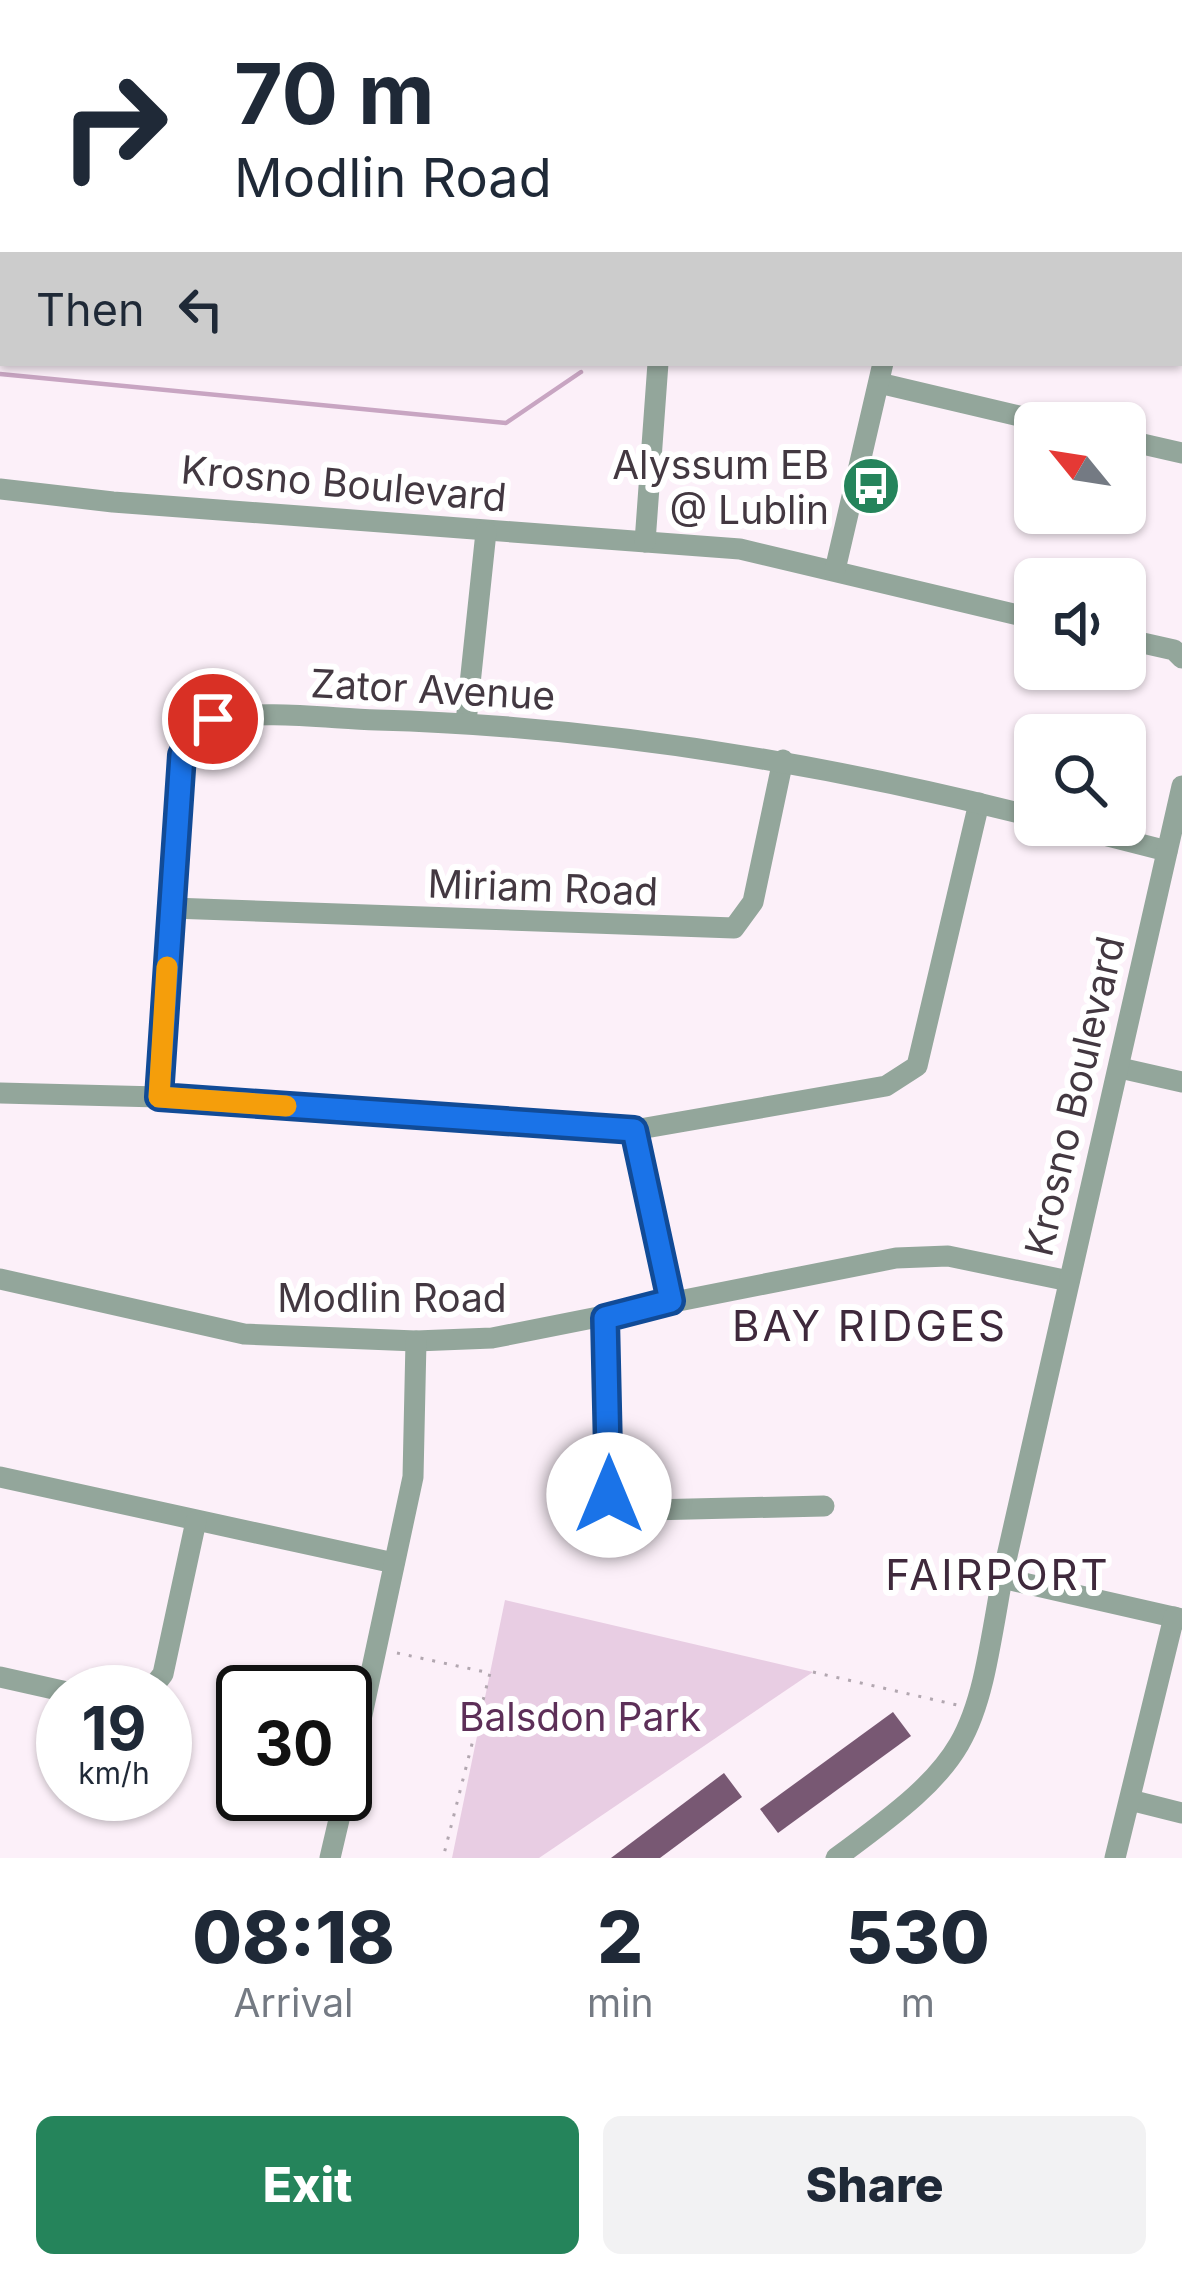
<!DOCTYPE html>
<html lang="en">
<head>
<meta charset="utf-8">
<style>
  :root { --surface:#fff; --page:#f2f2f3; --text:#1f2937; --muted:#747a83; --accent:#25845b }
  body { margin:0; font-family:Inter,sans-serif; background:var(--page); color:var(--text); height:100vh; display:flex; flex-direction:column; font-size:45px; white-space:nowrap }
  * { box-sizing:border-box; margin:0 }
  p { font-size:39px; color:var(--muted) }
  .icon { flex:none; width:66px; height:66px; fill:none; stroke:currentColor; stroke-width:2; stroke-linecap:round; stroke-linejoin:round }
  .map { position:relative; height:1858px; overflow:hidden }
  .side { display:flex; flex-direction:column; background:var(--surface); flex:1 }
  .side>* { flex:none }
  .top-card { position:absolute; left:0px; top:0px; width:1182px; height:366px; box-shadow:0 3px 9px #0004; background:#fff; color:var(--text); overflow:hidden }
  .needle { width:78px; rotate:300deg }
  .buttons { position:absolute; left:1014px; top:402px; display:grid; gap:24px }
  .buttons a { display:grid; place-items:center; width:132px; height:132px; border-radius:18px; background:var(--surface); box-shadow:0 3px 9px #0004; font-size:60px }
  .speed { position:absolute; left:36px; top:1665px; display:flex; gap:24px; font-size:60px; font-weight:700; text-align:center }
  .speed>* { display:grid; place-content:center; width:156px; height:156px; border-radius:50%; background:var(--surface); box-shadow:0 3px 9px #0004; line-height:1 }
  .speed small { font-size:30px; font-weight:400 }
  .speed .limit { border:6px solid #111; border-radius:18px; background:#fff; color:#111 }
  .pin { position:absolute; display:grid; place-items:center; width:102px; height:102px; color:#fff; margin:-51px; border:6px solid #fff; border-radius:50%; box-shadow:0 3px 12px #0007 }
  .me { position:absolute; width:132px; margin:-66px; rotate:0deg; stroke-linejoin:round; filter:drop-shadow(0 0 9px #0008) }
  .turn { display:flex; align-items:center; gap:42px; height:252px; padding:0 36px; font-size:54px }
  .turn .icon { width:156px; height:156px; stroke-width:2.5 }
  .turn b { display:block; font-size:84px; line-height:102px }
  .then { display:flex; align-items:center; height:114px; padding:0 36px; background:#0003; gap:24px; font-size:45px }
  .eta { display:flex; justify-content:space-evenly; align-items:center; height:204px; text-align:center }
  .eta b { font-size:72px; font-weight:800; line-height:84px }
  .primary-button { display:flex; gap:24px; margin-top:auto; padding:24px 36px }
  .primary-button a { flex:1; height:138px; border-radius:18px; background:var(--accent); color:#fff; font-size:48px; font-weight:800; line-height:138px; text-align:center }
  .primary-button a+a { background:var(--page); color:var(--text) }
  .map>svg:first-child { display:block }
  .built { fill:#fce0f7 }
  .green { fill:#e8cde3 }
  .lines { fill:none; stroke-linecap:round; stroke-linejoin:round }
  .stream { stroke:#c8a5c2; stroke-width:4.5 }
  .building { fill:#785873 }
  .path { stroke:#b2a7b0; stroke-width:3; stroke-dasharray:3 9; stroke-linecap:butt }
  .minor { stroke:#93a69b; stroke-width:21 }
  .route-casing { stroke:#114b97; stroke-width:30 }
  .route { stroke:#1a73e8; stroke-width:21 }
  .slow { stroke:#f59e0b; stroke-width:21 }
  .labels { text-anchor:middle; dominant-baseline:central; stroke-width:12; stroke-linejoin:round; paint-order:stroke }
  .poi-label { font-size:39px; fill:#433841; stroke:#fff; text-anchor:end }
  .street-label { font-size:39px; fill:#433841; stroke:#fff }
  .park-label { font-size:39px; fill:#5d2f58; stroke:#fff }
  .neighbourhood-label { font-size:42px; letter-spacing:3px; fill:#3f293c; stroke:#fff }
</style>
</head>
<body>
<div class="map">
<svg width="1182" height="1858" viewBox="0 0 1182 1858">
  <rect width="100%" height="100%" fill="#fcf0f9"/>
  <g class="built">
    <polygon points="92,0 347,0 346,3"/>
    <polygon points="658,0 1123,0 657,3"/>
  </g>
  <polygon class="green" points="505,1600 813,1672 539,1858 452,1858"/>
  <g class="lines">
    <polyline class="stream" points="0,374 506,423 581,372"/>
  </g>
  <g class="building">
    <polygon points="893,1712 911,1736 778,1833 760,1809"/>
    <polygon points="724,1773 742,1797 660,1858 611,1858"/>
  </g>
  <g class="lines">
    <g class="path">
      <polyline points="397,1653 490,1673 443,1858"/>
      <polyline points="813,1672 957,1705"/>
    </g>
    <g class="minor">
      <polyline points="238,0 243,3"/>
      <polyline points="315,3 315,0"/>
      <polyline points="371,3 371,0"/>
      <polyline points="640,3 640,0"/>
      <polyline points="678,3 678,0"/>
      <polyline points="838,3 838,0"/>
      <polyline points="1110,3 1111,0"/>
      <polyline points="0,16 3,17"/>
      <polyline points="0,269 3,269"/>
      <polyline points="1179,284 1182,285"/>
      <polyline points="879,383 1049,423"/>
      <polyline points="1125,440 1182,453"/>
      <polyline points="0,489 113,502 740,549 1035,619"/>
      <polyline points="645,542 658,363"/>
      <polyline points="835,570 883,363"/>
      <polyline points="1125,639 1174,650 1182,658"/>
      <polyline points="466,722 486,532"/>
      <polyline points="1065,825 1167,851"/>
      <polyline points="172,908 734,928 753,902 783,760"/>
      <polyline points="1120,1068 1182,1082"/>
      <polyline points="0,1093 159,1097 634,1130 886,1086 917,1066 979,803"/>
      <path d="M159 1097 182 755 194 730 213 719C266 710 324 718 377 720 601 726 818 762 1035 817"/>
      <polyline points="634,1130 671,1301"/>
      <polyline points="0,1279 244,1334 416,1341 492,1338 896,1258 948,1256 1069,1281"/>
      <polyline points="605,1318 609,1495 649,1510 824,1506"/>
      <polyline points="0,1477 394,1563"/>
      <polyline points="1002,1578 1182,1619"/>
      <polyline points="0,1677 67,1692"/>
      <polyline points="149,1692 163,1674 196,1521"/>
      <polyline points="345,1794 413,1477 416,1341"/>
      <polyline points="1130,1800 1182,1813"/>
      <polyline points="330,1858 345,1794"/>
      <path d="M836 1858C973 1758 974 1744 1002 1578L1182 786"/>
      <polyline points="1115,1858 1174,1617"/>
    </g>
  </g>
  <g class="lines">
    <g class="route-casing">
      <polyline id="route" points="213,719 194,730 182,755 159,1097 634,1130 671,1301 605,1318 609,1495"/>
    </g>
    <use href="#route" class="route"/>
    <polyline class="slow" points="167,967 159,1097 286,1106"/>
  </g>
  <defs>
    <g id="bus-disc" transform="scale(3)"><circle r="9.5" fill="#25845b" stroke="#fff"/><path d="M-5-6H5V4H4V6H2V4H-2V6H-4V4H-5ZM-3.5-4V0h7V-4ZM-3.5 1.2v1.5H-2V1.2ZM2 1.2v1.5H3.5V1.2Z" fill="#fff"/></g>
  </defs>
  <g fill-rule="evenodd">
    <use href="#bus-disc" x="871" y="486"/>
  </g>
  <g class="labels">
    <g class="poi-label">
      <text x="829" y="464">Alyssum EB<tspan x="829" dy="45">@ Lublin</tspan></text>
    </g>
    <g class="street-label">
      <text transform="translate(344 483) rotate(5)">Krosno Boulevard</text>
      <text transform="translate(433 689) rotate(3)">Zator Avenue</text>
      <text transform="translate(543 887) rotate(2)">Miriam Road</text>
      <text transform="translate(1074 1096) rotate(-77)">Krosno Boulevard</text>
      <text x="392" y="1297">Modlin Road</text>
    </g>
    <g class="park-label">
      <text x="580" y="1716">Balsdon Park</text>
    </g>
    <g class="neighbourhood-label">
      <text x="870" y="1325">BAY RIDGES</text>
      <text x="998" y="1574">FAIRPORT</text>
    </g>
  </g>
</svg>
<div class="buttons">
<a><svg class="needle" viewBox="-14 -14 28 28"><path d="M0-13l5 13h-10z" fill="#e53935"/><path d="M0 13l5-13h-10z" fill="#747a83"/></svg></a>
<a><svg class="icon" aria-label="sound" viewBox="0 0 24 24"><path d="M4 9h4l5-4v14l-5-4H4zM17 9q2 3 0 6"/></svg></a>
<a><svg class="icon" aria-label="search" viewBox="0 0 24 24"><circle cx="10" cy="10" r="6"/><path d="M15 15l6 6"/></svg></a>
</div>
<div class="speed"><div>19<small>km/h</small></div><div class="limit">30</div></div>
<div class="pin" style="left:213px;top:719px;background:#d93025"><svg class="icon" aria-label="arrive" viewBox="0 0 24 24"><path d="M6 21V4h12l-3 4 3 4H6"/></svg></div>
<svg class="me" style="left:609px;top:1495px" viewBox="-20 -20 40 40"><circle r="19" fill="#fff"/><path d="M0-13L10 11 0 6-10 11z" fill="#1a73e8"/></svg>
<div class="top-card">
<div class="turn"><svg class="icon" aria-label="right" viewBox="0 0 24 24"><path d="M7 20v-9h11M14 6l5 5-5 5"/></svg><div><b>70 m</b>Modlin Road</div></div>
<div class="then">Then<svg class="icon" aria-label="left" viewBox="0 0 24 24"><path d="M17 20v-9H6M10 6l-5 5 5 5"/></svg></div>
</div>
</div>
<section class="side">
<div class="eta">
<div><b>08:18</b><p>Arrival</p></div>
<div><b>2</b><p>min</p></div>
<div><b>530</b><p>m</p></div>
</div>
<div class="primary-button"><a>Exit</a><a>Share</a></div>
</section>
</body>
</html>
